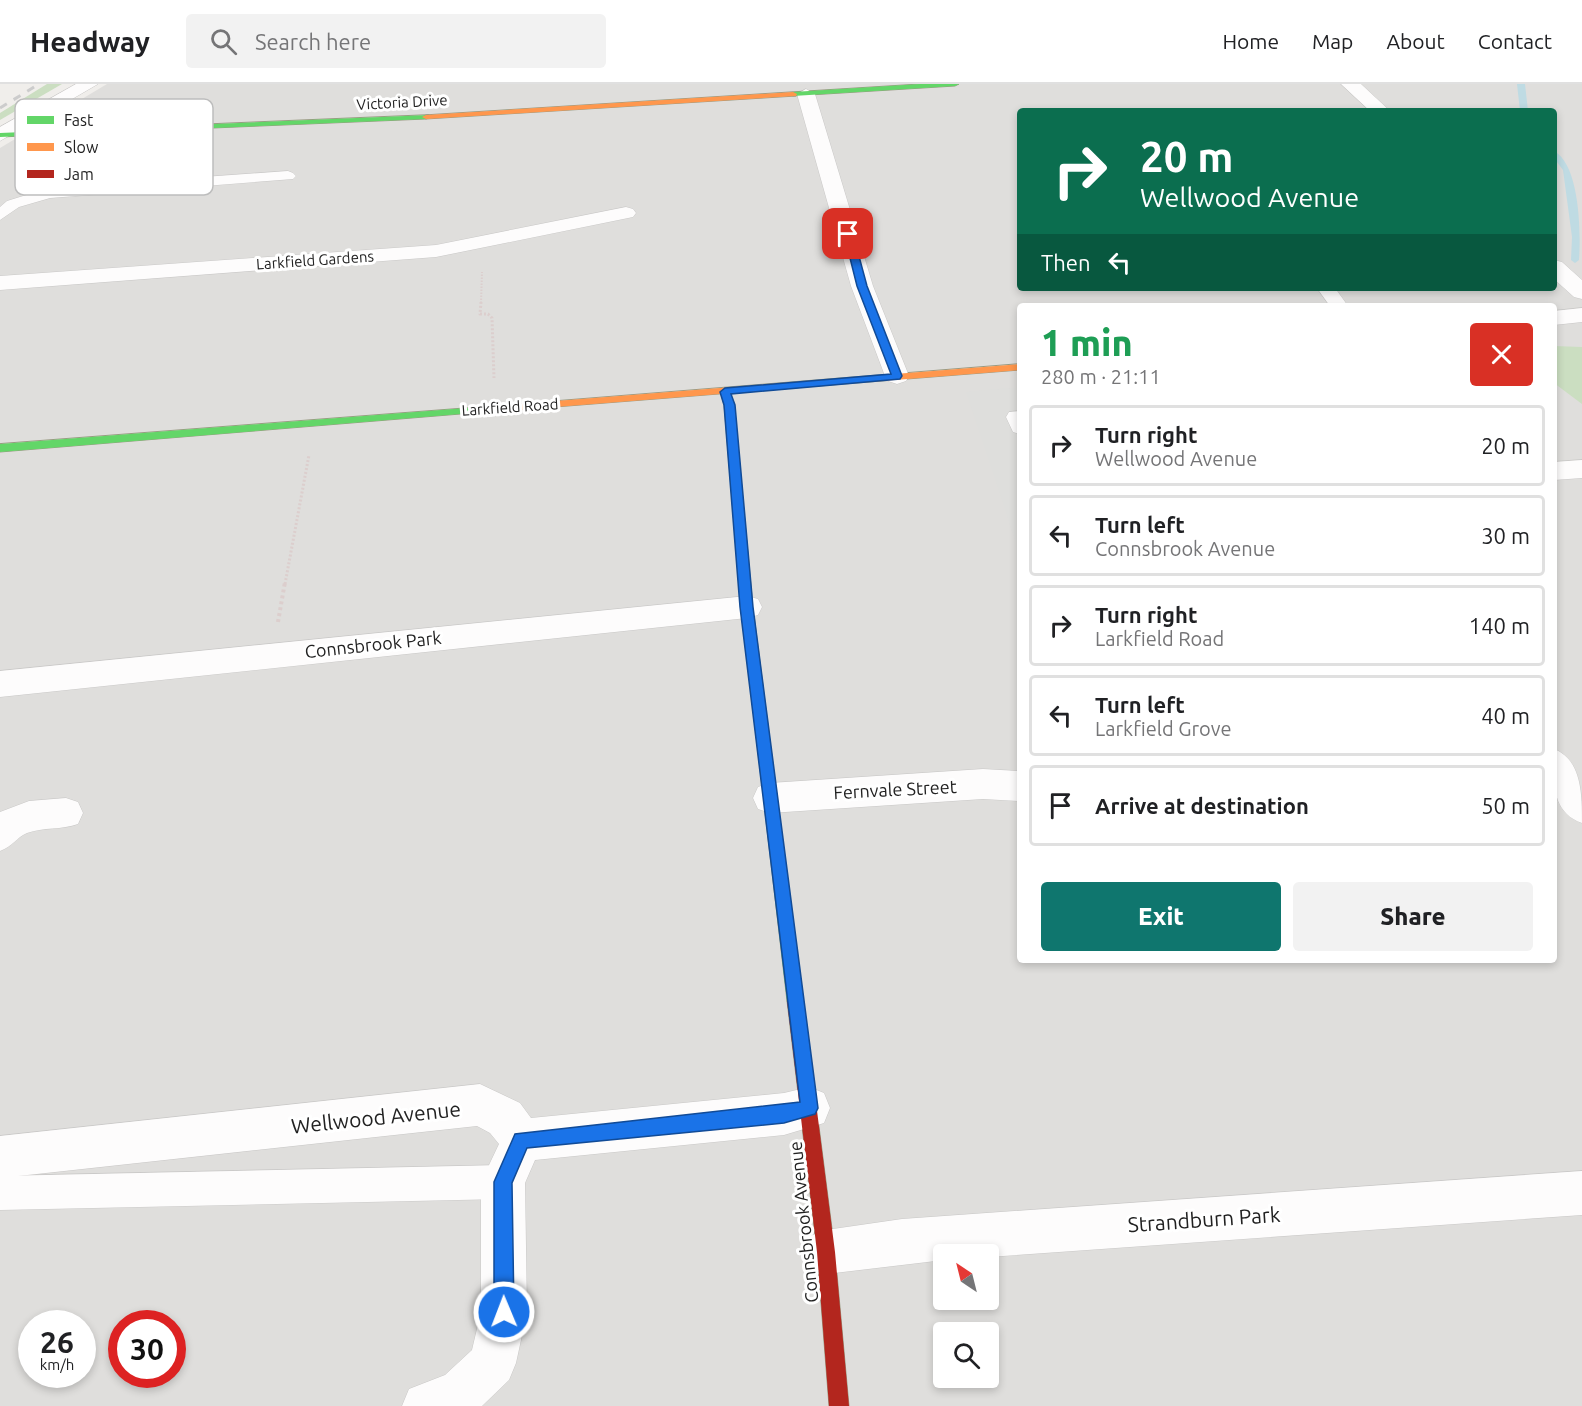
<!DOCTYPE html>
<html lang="en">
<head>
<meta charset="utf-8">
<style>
  :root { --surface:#fff; --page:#f2f2f2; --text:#202124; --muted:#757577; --line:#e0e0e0; --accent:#0f766e }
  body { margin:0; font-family:Ubuntu,sans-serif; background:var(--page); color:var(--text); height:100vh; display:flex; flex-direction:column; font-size:22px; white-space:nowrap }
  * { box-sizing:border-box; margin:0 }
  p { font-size:20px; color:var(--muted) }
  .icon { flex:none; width:33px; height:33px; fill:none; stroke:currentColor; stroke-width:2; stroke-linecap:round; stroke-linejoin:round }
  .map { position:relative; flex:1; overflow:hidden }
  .panel { position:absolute; left:1017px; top:219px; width:540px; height:660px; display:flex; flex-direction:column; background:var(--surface); border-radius:6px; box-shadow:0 3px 9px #0003 }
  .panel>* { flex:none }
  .top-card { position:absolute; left:1017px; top:24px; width:540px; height:183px; border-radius:6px; box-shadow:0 3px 9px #0003; background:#0b6e4f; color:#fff; overflow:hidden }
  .needle { width:39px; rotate:325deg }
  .tools { position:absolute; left:933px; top:1160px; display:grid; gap:12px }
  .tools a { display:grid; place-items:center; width:66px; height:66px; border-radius:6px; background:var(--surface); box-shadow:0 3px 9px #0003; font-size:30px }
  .speed { position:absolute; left:18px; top:1226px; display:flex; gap:12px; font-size:30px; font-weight:700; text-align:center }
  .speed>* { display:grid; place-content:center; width:78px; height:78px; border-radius:50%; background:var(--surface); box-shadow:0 3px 9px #0003; line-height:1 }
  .speed small { font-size:15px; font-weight:400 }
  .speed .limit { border:9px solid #d22; background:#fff; color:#111 }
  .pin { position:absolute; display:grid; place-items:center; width:51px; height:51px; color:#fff; margin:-26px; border-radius:12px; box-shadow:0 3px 9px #0006 }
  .me { position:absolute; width:66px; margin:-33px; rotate:359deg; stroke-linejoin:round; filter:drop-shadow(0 0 4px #0008) }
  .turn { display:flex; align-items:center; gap:21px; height:126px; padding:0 24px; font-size:27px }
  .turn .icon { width:78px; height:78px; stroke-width:2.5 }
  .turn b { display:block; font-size:42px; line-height:51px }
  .then { display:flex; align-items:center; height:57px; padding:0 24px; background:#0003; gap:12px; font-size:22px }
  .round { display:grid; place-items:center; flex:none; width:63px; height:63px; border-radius:6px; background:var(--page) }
  .summary { display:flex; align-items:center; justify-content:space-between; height:102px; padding:0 24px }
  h1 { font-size:36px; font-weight:800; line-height:45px; color:#1e9e55 }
  .button { display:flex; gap:12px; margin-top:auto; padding:12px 24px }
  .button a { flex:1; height:69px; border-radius:6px; background:var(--accent); color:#fff; font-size:24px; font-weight:800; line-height:69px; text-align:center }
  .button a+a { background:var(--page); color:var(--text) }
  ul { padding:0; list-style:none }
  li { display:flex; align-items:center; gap:18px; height:81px; margin:0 12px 9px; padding:0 12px; border:3px solid var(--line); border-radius:6px }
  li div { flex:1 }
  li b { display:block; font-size:22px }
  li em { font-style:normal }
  header { display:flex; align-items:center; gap:36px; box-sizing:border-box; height:84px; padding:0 30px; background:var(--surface); border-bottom:2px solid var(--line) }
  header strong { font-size:28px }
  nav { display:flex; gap:33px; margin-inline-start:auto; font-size:21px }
  .search { width:420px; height:54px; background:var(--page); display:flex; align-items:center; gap:15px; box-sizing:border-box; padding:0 21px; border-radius:6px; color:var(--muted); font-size:22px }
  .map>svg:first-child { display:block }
  .residential { fill:#dfdedc; fill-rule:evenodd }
  .religious { fill:#dededc }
  .forest { fill:#cbdec1 }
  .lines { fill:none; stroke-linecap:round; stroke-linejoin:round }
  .stream { fill:#bfdbe3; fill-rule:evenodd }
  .lane-casing { stroke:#c9c8c7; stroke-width:1 }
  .street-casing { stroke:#c9c8c7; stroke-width:1 }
  .fast-casing { stroke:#999a82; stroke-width:1 }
  .slow-casing { stroke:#999a82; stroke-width:1 }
  .jam-casing { stroke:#999a82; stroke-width:1 }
  .path-far2 { stroke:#dccecd; stroke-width:2; stroke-dasharray:1.5 1.5; stroke-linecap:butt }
  .path-far1 { stroke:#dccecd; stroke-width:3; stroke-dasharray:2 2; stroke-linecap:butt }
  .path { stroke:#dccecd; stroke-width:4; stroke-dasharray:3 3; stroke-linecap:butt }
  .lane { fill:#fdfcfc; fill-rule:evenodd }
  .street { fill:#fdfcfc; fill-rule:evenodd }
  .fast { fill:#63d668; fill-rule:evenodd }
  .slow { fill:#ff974d; fill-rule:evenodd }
  .jam { fill:#b3261e; fill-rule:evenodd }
  .rail { stroke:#ccc; stroke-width:3; stroke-dasharray:8 8; stroke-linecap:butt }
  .route { fill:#1a73e8; stroke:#114b97; stroke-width:1.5 }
  .labels { text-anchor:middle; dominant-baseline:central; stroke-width:6; stroke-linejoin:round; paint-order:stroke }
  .far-street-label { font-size:15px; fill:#222; stroke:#fff }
  .street-label { font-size:18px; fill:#222; stroke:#fff }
  .near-street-label { font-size:21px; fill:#222; stroke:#fff }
  .key { fill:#fff; stroke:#bdbdbd; stroke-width:1.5 }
  .key-label { font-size:16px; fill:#222 }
</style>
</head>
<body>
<header>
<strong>Headway</strong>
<div class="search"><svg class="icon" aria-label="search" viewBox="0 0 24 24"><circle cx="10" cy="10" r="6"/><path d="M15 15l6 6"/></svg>Search here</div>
<nav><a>Home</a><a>Map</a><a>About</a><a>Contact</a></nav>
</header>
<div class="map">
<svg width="1582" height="1322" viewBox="0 0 1582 1322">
  <rect width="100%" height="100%" fill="#f0eeeb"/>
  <path class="residential" d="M107 0H1582V1322H0V64ZM1020 27H1554V204H1020ZM1020 222H1554V876H1020ZM944 1170H988V1215H944ZM32 1239H82V1290H32ZM122 1239H172V1290H122ZM944 1248H988V1293H944Z"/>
  <polygon class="religious" points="1020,303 1020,471 966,308"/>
  <g class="forest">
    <polygon points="47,0 62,0 0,36 0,29"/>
    <polygon points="1554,262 1582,263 1582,320 1554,299"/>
  </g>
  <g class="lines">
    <g class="stream">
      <polygon points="1517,0 1525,0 1528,27 1520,27"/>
      <path d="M1554 67C1580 81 1581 149 1579 176L1575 179 1571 176 1572 153 1563 86 1554 74Z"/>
    </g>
    <g class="lane-casing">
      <g id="lane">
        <polygon points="288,87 293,89 296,92 293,95 50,114 19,123 0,136 0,123 7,117 49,104"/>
        <polygon points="1317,204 1335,204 1348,222 1330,222"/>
        <polygon points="1020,327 1020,350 1013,348 1006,333 1009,328"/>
        <polygon points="503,1081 515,1086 520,1098 515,1110 503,1115 0,1126 0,1092"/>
      </g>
    </g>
    <g class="street-casing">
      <g id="street">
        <polygon points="76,0 98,0 0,57 0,43"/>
        <polygon points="1341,0 1361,0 1390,27 1370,27"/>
        <polygon points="806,5 815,10 873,202 909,292 906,297 897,300 888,297 885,292 851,202 797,10"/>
        <polygon points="626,123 633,125 636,129 633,133 436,173 0,206 0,192 436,161"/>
        <polygon points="1554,176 1562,178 1582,196 1582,215 1574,213 1554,195"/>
        <polygon points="1582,224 1582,238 1554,241 1554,227"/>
        <polygon points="1582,376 1582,394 1554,396 1554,378"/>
        <polygon points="747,512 758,515 762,523 758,531 747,534 0,613 0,587"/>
        <path d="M1554 665C1582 676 1582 711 1582 739 1549 727 1554 693 1554 665Z"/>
        <polygon points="983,685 1020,687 1020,717 983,715 770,729 758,725 753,714 758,703 770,699"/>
        <path d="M66 714 78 718 83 729 78 740C62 746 43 743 27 749 17 753 13 762 0 767V728L29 717Z"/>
        <polygon points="480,1000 520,1019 531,1034 784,1009 809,1003 824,1009 830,1024 824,1039 784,1051 535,1076 525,1099 527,1228 516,1279 509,1296 482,1322 402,1322 409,1305 445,1291 472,1266 481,1228 481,1098 499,1060 490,1049 477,1042 0,1094 0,1052"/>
        <polygon points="1582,1087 1582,1131 988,1173 988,1170 944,1170 944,1176 826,1190 810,1184 804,1168 810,1152 826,1146 902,1135"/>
      </g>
    </g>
    <g class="fast-casing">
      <g id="fast">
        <polygon points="920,0 959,0 955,2 793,12 789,10 793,8"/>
        <polygon points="429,31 430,33 426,35 0,53 0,49"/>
        <polygon points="725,304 730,307 734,321 753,523 803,917 801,923 795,925 789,923 787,917 741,523 724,321 720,307"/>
        <polygon points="505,321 509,322 509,326 0,368 0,360"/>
      </g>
    </g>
    <g class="slow-casing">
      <g id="slow">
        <polygon points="793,8 797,10 796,12 426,35 422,33 426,31"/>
        <polygon points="1020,280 1020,286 505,327 500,324 505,321"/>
      </g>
    </g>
    <g class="jam-casing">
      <polygon id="jam" points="795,909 801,911 803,917 835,1168 849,1322 829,1322 817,1168 787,917 789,911"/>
    </g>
    <polyline class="path-far2" points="481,219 482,188"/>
    <g class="path-far1">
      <polyline points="481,218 480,230 488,230 492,234 494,294"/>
      <polyline points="285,500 309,371"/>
    </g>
    <polyline class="path" points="278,538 285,498"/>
    <use href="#lane" class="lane"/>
    <use href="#street" class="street"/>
    <use href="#fast" class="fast"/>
    <use href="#slow" class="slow"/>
    <use href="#jam" class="jam"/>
    <polyline class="rail" points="0,24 39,0"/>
  </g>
  <polygon class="route" points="848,148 853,150 867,202 902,292 900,295 731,310 735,321 753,523 818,1024 815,1030 784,1039 527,1064 512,1099 514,1228 511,1235 504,1237 497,1235 494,1228 494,1098 515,1050 800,1018 740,523 724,321 720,308 725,304 891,290 857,202 844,150"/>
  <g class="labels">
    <g class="far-street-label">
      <text transform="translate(402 18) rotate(-3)">Victoria Drive</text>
      <text transform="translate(315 176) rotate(-4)">Larkfield Gardens</text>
      <text transform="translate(510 323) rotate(-4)">Larkfield Road</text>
    </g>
    <g class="street-label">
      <text transform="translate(373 560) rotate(-6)">Connsbrook Park</text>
      <text transform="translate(895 705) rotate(-3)">Fernvale Street</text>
      <text transform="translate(803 1138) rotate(-96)">Connsbrook Avenue</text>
    </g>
    <g class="near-street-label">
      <text transform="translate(376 1033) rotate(-6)">Wellwood Avenue</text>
      <text transform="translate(1204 1135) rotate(-4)">Strandburn Park</text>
    </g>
  </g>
  <rect x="15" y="15" width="198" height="96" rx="9" class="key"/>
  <rect x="27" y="32" width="27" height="8" fill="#63d668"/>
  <rect x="27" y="59" width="27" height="8" fill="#ff974d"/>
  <rect x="27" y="86" width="27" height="8" fill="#b3261e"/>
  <g class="key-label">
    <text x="64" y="42">Fast</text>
    <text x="64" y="69">Slow</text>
    <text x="64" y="96">Jam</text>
  </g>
</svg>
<div class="tools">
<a><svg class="needle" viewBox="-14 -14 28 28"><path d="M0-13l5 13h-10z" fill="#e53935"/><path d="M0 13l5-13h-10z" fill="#757577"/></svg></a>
<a><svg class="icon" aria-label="search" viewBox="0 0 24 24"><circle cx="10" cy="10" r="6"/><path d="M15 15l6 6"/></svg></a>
</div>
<div class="speed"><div>26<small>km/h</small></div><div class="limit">30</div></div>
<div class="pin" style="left:848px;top:150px;background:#d93025"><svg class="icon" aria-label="arrive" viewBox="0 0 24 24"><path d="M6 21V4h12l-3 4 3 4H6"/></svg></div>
<svg class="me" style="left:504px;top:1228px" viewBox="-20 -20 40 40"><circle r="17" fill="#1a73e8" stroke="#fff" stroke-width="3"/><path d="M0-11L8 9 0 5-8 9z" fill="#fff"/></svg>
<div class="top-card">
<div class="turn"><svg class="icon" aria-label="right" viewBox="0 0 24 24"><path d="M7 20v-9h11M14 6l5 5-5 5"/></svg><div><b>20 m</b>Wellwood Avenue</div></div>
<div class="then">Then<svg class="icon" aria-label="left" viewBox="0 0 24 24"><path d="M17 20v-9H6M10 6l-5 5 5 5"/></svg></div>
</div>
<section class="panel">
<div class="summary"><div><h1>1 min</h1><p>280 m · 21:11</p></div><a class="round" style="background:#d93025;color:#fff"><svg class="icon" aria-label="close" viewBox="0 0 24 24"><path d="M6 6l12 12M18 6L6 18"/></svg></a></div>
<ul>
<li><svg class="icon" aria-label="right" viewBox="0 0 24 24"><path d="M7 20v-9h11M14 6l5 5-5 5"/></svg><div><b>Turn right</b><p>Wellwood Avenue</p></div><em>20 m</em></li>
<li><svg class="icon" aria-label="left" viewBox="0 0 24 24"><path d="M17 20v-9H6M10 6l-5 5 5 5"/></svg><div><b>Turn left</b><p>Connsbrook Avenue</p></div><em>30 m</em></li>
<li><svg class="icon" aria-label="right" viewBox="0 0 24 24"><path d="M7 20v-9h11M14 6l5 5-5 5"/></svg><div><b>Turn right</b><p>Larkfield Road</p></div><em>140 m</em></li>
<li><svg class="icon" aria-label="left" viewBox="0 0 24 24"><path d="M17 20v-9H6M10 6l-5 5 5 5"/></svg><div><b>Turn left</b><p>Larkfield Grove</p></div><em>40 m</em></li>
<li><svg class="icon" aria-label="arrive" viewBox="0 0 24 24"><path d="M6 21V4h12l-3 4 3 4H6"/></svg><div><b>Arrive at destination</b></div><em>50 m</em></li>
</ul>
<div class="button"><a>Exit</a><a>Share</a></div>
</section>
</div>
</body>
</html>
